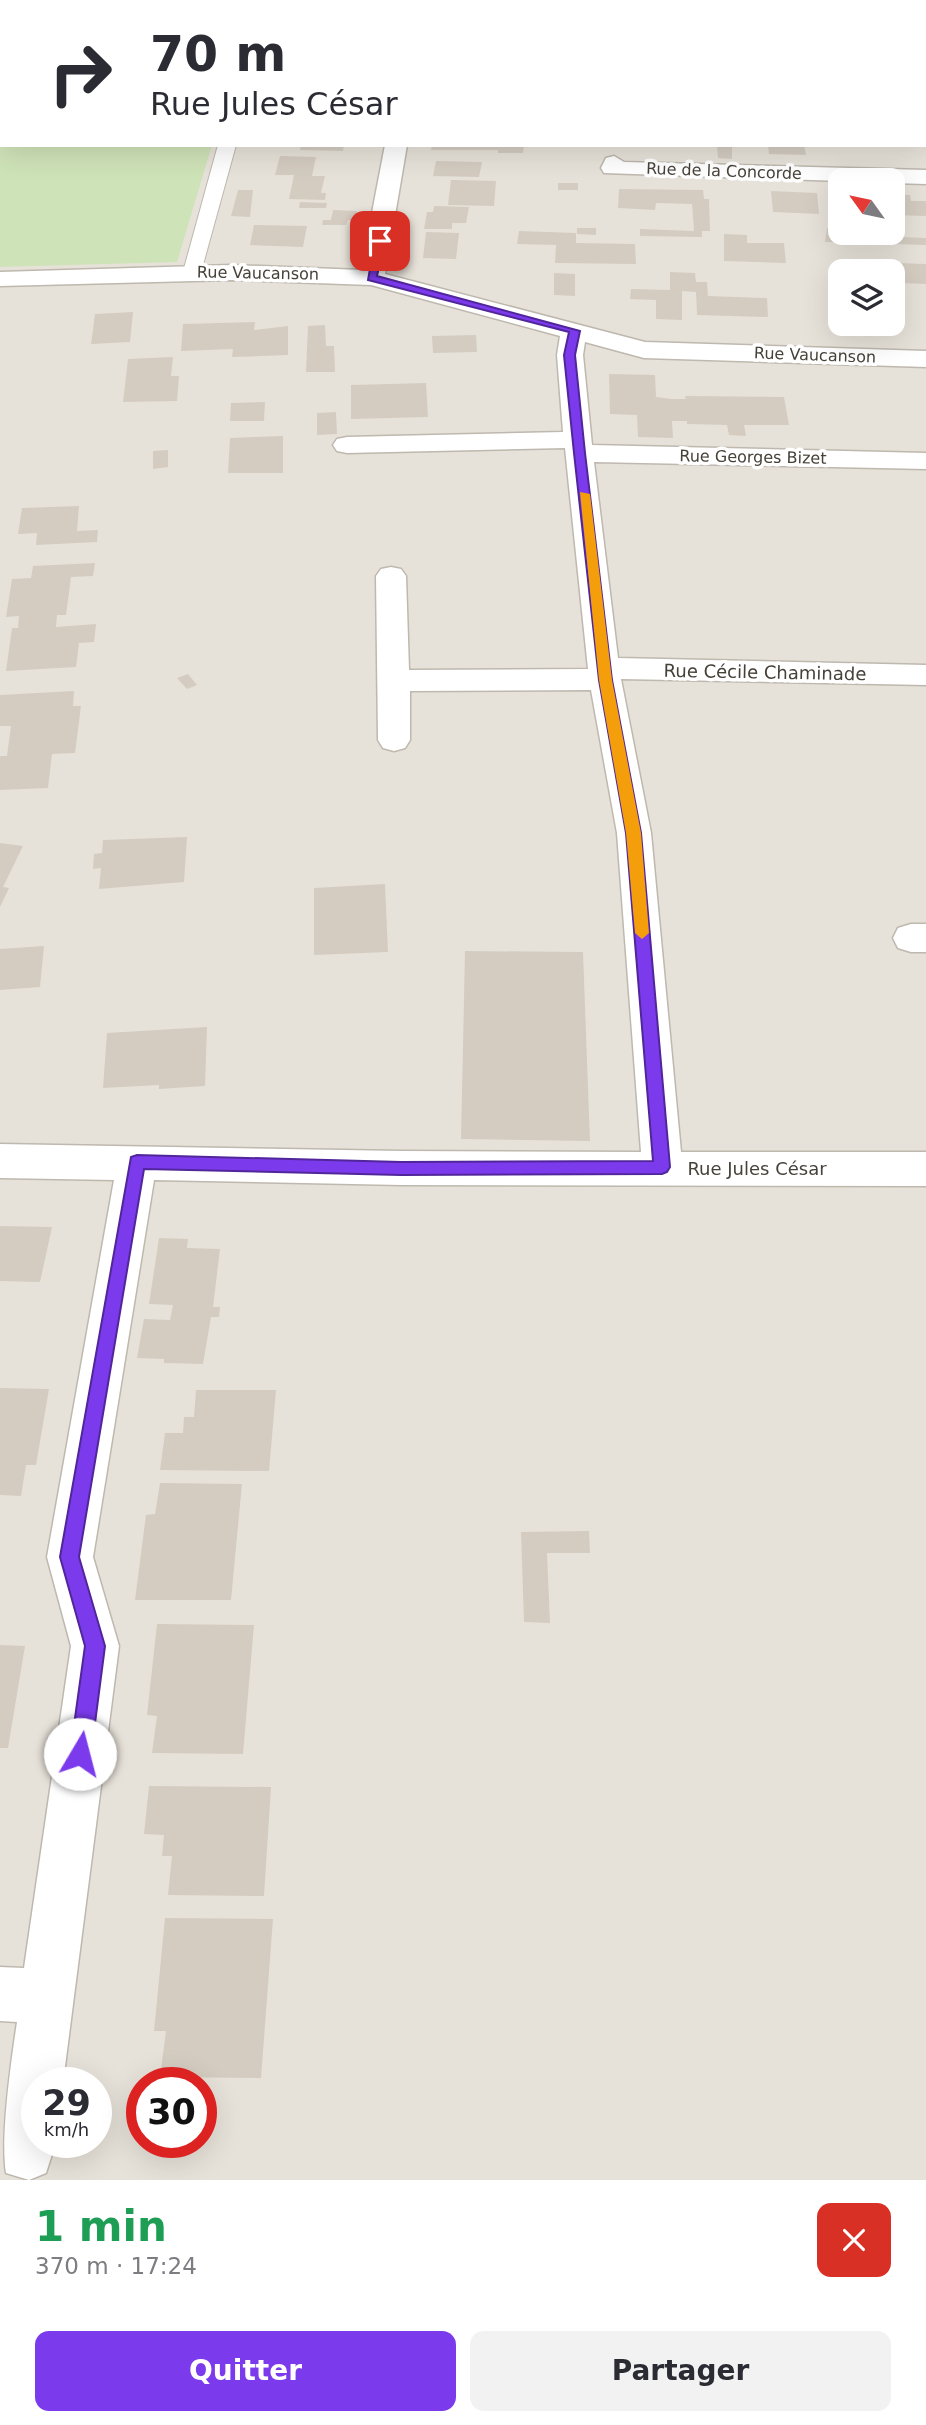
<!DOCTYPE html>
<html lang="fr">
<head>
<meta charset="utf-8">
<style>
  :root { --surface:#fff; --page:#f2f2f3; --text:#2b2b33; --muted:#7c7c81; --accent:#7c3aed }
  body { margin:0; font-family:"DejaVu Sans",sans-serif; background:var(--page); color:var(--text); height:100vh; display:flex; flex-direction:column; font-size:26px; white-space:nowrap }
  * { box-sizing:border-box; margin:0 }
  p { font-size:23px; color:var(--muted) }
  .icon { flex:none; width:38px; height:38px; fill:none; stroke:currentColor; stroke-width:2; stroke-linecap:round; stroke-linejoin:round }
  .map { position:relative; height:2180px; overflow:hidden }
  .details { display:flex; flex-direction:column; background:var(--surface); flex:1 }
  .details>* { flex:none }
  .hud { position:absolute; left:0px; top:0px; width:928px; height:147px; box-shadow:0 7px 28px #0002; background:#fff; color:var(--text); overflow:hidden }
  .needle { width:46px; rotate:303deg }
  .tools { position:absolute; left:828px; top:168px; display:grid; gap:14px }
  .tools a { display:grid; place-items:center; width:77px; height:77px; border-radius:14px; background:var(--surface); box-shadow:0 7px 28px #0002; font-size:35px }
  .speed { position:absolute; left:21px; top:2067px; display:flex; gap:14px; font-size:35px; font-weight:700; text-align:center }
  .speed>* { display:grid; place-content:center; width:91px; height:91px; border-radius:50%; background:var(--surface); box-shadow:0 7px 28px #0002; line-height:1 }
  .speed small { font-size:18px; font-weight:400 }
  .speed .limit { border:10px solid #d22; background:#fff; color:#111 }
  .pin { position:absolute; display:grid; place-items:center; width:60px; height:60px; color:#fff; margin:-30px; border-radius:14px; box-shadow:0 4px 10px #0006 }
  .me { position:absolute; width:77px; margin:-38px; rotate:8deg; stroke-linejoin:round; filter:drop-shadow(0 0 5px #0008) }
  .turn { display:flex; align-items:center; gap:24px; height:147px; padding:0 35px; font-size:32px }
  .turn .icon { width:91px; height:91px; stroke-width:2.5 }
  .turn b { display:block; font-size:49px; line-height:60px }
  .round { display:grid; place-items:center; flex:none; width:74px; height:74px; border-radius:14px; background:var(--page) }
  .overview { display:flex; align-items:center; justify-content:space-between; height:119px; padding:0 35px }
  h1 { font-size:42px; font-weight:800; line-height:52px; color:#1e9e55 }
  .action { display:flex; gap:14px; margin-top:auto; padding:14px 35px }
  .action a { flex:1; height:80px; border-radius:14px; background:var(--accent); color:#fff; font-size:28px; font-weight:800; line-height:80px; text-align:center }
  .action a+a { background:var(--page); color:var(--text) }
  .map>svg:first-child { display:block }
  .residential { fill:#e7e2d9; fill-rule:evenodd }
  .green { fill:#cfe3b8 }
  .building { fill:#d4ccc1 }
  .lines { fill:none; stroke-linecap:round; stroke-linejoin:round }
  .lane-casing { stroke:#beb8ae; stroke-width:2 }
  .street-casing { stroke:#beb8ae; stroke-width:3 }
  .lane { fill:#fff; fill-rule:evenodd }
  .street { fill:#fff; fill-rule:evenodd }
  .route { fill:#7c3aed; stroke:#51269a; stroke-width:2 }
  .slow { fill:#f59e0b }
  .labels { text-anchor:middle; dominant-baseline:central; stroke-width:7; stroke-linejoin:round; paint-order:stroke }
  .far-street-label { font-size:16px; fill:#464139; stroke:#fff }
  .street-label { font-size:18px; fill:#464139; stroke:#fff }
</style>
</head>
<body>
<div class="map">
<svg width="926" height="2180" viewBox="0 0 926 2180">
  <rect width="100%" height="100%" fill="#f3f0ea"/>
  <path class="residential" d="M0 0H926V2180H0ZM2 2H926V145H2ZM840 180H892V233H840ZM840 271H892V324H840ZM37 2082H96V2142H37ZM142 2082H201V2142H142Z"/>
  <polygon class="green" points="0,0 255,0 2,2 2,145 212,145 177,262 0,267"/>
  <g class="building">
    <polygon points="301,145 344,145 343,151 300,150"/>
    <polygon points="432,145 524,145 523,153 498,153 498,150 431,150"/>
    <polygon points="717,145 732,145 732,159 718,158"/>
    <polygon points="768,145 804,145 806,155 769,154"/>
    <polygon points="280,156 316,157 312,176 325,176 321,193 326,193 325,200 289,199 294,175 275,175"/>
    <polygon points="436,161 482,162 479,177 433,176"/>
    <polygon points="451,180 496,181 494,206 448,205"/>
    <rect x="558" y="183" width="20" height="7"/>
    <polygon points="619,189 703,190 704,199 709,199 710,231 702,231 702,237 640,236 640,229 694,231 692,204 656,203 655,210 618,208"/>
    <polygon points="238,190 253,190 250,217 231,216"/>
    <polygon points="771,191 817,193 819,214 773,212"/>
    <polygon points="892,195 910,195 911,201 926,201 926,216 892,215"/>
    <polygon points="300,202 327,203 326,208 299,208"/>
    <polygon points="434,206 469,207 466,223 452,223 452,229 424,229 427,212 433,212"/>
    <polygon points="333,210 357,211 356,220 348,220 346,225 322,225 323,220 331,220"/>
    <polygon points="254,225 307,226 303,247 250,245"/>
    <polygon points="577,228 596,228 596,235 577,234"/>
    <polygon points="827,228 840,229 840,233 854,233 854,235 926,238 926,245 825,242"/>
    <polygon points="519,231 576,233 576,243 635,244 636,264 555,263 556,245 517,244"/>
    <polygon points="426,232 459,233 456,259 423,258"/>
    <polygon points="724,234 747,235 747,243 784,243 786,263 724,261"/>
    <polygon points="897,263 926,264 926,284 900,283"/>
    <polygon points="670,272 695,273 696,282 707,282 708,296 767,298 768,317 697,315 696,292 682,291 682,320 656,319 656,300 630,299 631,289 670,290"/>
    <polygon points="554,273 575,274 575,296 554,295"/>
    <polygon points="832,307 840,307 840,324 889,324 889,331 873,330 874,335 851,334 851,330 834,329"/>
    <polygon points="133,312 130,342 91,344 95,314"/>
    <polygon points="255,322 254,330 288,326 288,355 232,357 233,349 181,351 183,324"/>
    <polygon points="325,325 326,346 334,346 335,372 306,372 308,326"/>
    <polygon points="476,335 477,352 433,353 432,336"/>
    <polygon points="173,357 171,376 179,376 177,401 123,402 128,359"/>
    <polygon points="609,374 655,375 656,397 671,399 686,399 685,396 784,397 789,425 744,425 746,436 729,435 727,425 687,424 687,421 672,421 673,438 638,437 637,415 610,414"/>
    <polygon points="426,383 428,417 351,419 351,385"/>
    <polygon points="265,402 264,421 230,421 231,403"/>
    <polygon points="336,412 337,434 317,435 317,413"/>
    <polygon points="283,436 283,473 228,473 230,438"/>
    <polygon points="168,450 168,467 153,469 153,451"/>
    <polygon points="79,506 77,531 98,530 97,542 36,545 37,533 18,534 22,508"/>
    <polygon points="95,563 93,576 71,577 66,615 57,615 56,627 96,624 94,642 79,643 76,667 6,671 12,628 18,628 19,616 6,617 12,579 31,578 33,566"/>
    <polygon points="188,674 197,685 187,689 177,678"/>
    <polygon points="74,691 73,706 81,706 75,753 52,754 48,788 0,790 0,756 7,756 11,726 0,726 0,695"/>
    <polygon points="187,837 184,882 99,889 101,868 93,869 94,854 102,853 103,840"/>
    <polygon points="0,843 23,846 3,887 9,888 0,907"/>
    <polygon points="385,884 388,952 314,955 314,888"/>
    <polygon points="44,946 40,987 0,990 0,949"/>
    <polygon points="465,951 583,952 590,1141 461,1139"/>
    <polygon points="207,1027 205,1086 159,1089 159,1085 103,1088 107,1033"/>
    <polygon points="0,1226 52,1227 40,1282 0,1281"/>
    <polygon points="159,1238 188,1239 187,1248 220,1249 213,1307 220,1307 219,1317 211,1317 203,1364 164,1363 164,1359 137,1358 144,1319 170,1320 173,1305 149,1304"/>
    <polygon points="0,1388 49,1389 36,1465 26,1465 21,1496 0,1495"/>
    <polygon points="196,1390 276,1390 269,1471 160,1470 165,1433 183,1433 184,1417 194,1417"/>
    <polygon points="160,1483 242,1484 231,1600 135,1600 146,1515 155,1514"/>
    <polygon points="589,1531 590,1553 547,1553 550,1623 524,1622 521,1532"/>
    <polygon points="157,1624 254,1625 243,1754 152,1753 157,1716 147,1715"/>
    <polygon points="0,1645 25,1646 8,1748 0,1748"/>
    <polygon points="149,1786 271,1787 264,1896 168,1895 172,1856 162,1856 164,1835 144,1834"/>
    <polygon points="165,1918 273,1919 261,2078 160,2077 166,2031 154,2031"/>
  </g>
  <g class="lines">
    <g class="lane-casing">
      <g id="lane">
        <polygon points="259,0 275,0 258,2"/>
        <polygon points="218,145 236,145 201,272 192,278 183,272"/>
      </g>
    </g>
    <g class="street-casing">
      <g id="street">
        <rect x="410" y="0" width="20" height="2"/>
        <path d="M385 145H407L385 274 645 342 926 351V367L644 358 585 342 583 355 592 445 926 453V469L594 462 618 658 926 665V685L621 679 651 833 681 1152H926V1186L401 1185 154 1180 93 1557 119 1646 63 2082H37V2142H56L46 2173 29 2180 6 2173C0 2138 11 2062 17 2022L0 2021V1967L24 1968 71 1646 47 1557 114 1180 0 1178V1144L401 1151 641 1152 617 833 591 690 410 691V740L405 748 394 751 383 748 378 740 376 576 381 569 391 567 401 569 406 576 409 670 588 669 565 448 347 453 337 451 333 445 337 439 347 437 563 432 557 355 560 336 371 285 232 280 0 286V272L232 265 361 270Z"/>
        <polygon points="614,156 624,162 926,170 926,184 892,183 892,180 840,181 604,173 601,168 606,158"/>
        <polygon points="911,924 926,924 926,952 911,952 898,948 893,938 898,928"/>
      </g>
    </g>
    <use href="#lane" class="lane"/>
    <use href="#street" class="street"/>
  </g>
  <polygon class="route" points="380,238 385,241 377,276 580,331 575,355 585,453 612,680 641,833 670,1167 667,1172 662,1174 401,1175 144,1169 79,1557 105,1646 91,1754 88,1761 80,1764 73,1761 70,1754 85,1646 60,1557 131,1157 137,1155 401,1162 653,1161 626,833 599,680 574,453 564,355 569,332 368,280 375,241"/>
  <polygon class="slow" points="580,492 590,494 612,680 641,833 649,933 642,939 635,933 626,833 599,680"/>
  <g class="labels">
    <g class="far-street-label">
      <text transform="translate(724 171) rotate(2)">Rue de la Concorde</text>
      <text transform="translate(258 273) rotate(1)">Rue Vaucanson</text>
      <text transform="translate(815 355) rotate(2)">Rue Vaucanson</text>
      <text transform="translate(753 457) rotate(1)">Rue Georges Bizet</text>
    </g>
    <g class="street-label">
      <text transform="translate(765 672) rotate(1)">Rue Cécile Chaminade</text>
      <text x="757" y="1168">Rue Jules César</text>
    </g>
  </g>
</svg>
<div class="tools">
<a><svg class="needle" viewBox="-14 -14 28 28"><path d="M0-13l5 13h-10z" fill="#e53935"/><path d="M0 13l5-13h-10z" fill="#7c7c81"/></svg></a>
<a><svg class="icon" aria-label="layers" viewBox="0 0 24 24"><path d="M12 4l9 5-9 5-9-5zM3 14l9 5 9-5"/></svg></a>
</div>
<div class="speed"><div>29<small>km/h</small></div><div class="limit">30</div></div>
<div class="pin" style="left:380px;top:241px;background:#d93025"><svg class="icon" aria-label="arrive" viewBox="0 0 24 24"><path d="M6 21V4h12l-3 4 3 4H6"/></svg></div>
<svg class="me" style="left:80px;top:1754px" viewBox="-20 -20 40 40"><circle r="19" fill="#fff"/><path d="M0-13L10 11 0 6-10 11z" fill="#7c3aed"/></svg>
<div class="hud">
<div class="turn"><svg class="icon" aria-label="right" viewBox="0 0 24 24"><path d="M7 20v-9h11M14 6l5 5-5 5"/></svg><div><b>70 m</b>Rue Jules César</div></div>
</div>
</div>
<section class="details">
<div class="overview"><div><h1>1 min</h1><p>370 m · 17:24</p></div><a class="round" style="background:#d93025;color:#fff"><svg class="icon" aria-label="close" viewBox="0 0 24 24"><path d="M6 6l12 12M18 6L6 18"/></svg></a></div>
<div class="action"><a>Quitter</a><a>Partager</a></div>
</section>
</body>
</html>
